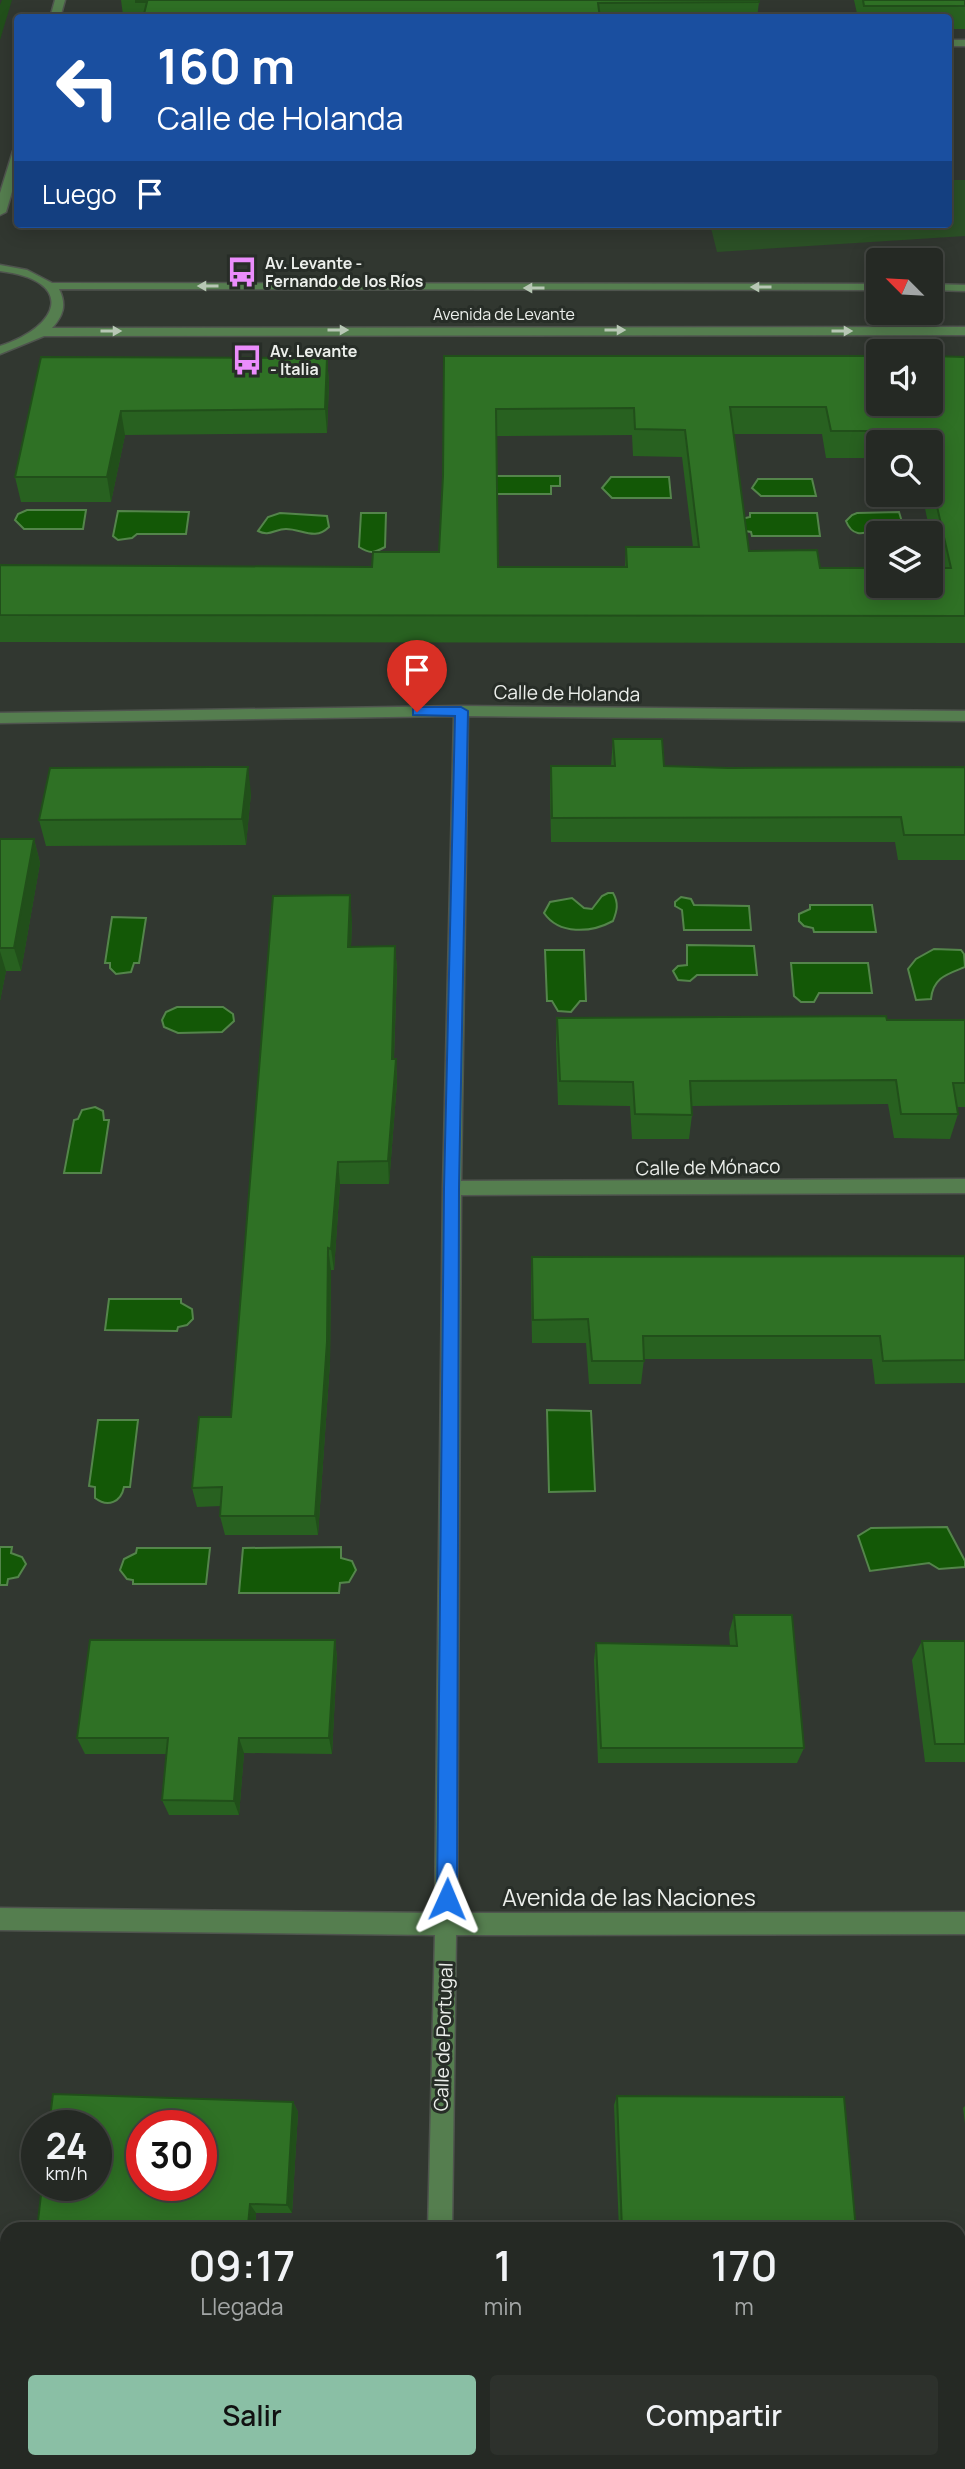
<!DOCTYPE html>
<html lang="es">
<head>
<meta charset="utf-8">
<style>
  :root { --surface:#252924; --page:#2d312c; --text:#f1f3f6; --muted:#a3a6a6; --line:#424541; --accent:#8abfa5 }
  body { margin:0; font-family:Manrope,sans-serif; background:var(--page); color:var(--text); height:100vh; display:flex; flex-direction:column; font-size:26px; white-space:nowrap }
  * { box-sizing:border-box; margin:0 }
  p { font-size:23px; color:var(--muted) }
  .icon { flex:none; width:38px; height:38px; fill:none; stroke:currentColor; stroke-width:2; stroke-linecap:round; stroke-linejoin:round }
  .map { position:relative; flex:1; overflow:hidden }
  .sheet { position:absolute; left:0px; top:2222px; width:966px; height:247px; display:flex; flex-direction:column; background:var(--surface); border-radius:21px 21px 0 0; box-shadow:0 4px 18px #0003,0 0 0 2px var(--line) }
  .sheet>* { flex:none }
  .guide { position:absolute; left:14px; top:14px; width:938px; height:214px; border-radius:7px; box-shadow:0 4px 18px #0003,0 0 0 2px var(--line); background:#1a4fa0; color:#fff; overflow:hidden }
  .needle { width:46px; rotate:294deg }
  .tools { position:absolute; left:866px; top:248px; display:grid; gap:14px }
  .tools a { display:grid; place-items:center; width:77px; height:77px; border-radius:7px; background:var(--surface); box-shadow:0 4px 18px #0003,0 0 0 2px var(--line); font-size:35px }
  .speed { position:absolute; left:21px; top:2110px; display:flex; gap:14px; font-size:35px; font-weight:700; text-align:center }
  .speed>* { display:grid; place-content:center; width:91px; height:91px; border-radius:50%; background:var(--surface); box-shadow:0 4px 18px #0003,0 0 0 2px var(--line); line-height:1 }
  .speed small { font-size:18px; font-weight:400 }
  .speed .limit { border:10px solid #d22; background:#fff; color:#111 }
  .pin { position:absolute; display:grid; place-items:center; width:60px; height:60px; color:#fff; margin:-72px -30px; border-radius:50% 50% 50% 0; rotate:-45deg; box-shadow:0 0 7px #0007 }
  .pin .icon { rotate:45deg }
  .me { position:absolute; width:77px; margin:-38px; rotate:1deg; stroke-linejoin:round; filter:drop-shadow(0 0 5px #0008) }
  .turn { display:flex; align-items:center; gap:24px; height:147px; padding:0 28px; font-size:32px }
  .turn .icon { width:91px; height:91px; stroke-width:2.5 }
  .turn b { display:block; font-size:49px; line-height:60px }
  .then { display:flex; align-items:center; height:66px; padding:0 28px; background:#0003; gap:14px; font-size:26px }
  .eta { display:flex; justify-content:space-evenly; align-items:center; height:119px; text-align:center }
  .eta b { font-size:42px; font-weight:600; line-height:49px }
  .button { display:flex; gap:14px; margin-top:auto; padding:14px 28px }
  .button a { flex:1; height:80px; border-radius:7px; background:var(--accent); color:#111; font-size:28px; font-weight:600; line-height:80px; text-align:center }
  .button a+a { background:var(--page); color:var(--text) }
  .map>svg:first-child { display:block }
  .green { fill:#2b5026 }
  .water { fill:#135806; stroke:#54854b; stroke-width:2 }
  .lines { fill:none; stroke-linecap:round; stroke-linejoin:round }
  .minor-casing { stroke:#4f544e; stroke-width:3 }
  .tertiary-casing { stroke:#4f544e; stroke-width:3 }
  .minor { fill:#557e4f; fill-rule:evenodd }
  .tertiary { fill:#557e4f; fill-rule:evenodd }
  .wall { fill:#286120; fill-rule:evenodd }
  .shaded-wall { fill:#214f1a }
  .building { fill:#2f7125; stroke:#214f1a; stroke-width:2; fill-rule:evenodd }
  .oneway { fill:#b7c7b4 }
  .route { fill:#1a73e8; stroke:#114b97; stroke-width:2 }
  .labels { text-anchor:middle; dominant-baseline:central; stroke-width:6; stroke-linejoin:round; paint-order:stroke }
  .far-poi-label { font-size:16px; font-weight:bold; fill:#ecefeb; stroke:#272d27; text-anchor:start }
  .far-street-label { font-size:16px; fill:#ecefeb; stroke:#272d27 }
  .street-label { font-size:19px; fill:#ecefeb; stroke:#272d27 }
  .near-street-label { font-size:23px; fill:#ecefeb; stroke:#272d27 }
</style>
</head>
<body>
<div class="map">
<svg width="965" height="2469" viewBox="0 0 965 2469">
  <rect width="100%" height="100%" fill="#313730"/>
  <polygon class="green" points="949,180 965,180 965,236 717,252 710,224 948,224"/>
  <g class="water">
    <polygon points="489,476 560,476 560,486 551,486 551,494 488,494"/>
    <polygon points="611,477 669,477 671,498 612,498 602,488"/>
    <polygon points="758,479 812,479 816,496 761,496 752,488"/>
    <polygon points="27,510 86,510 83,529 24,529 15,520 18,514"/>
    <polygon points="118,511 189,512 186,534 137,534 132,538 118,540 113,536"/>
    <path d="M899 512 905 532C897 532 889 527 882 529 868 531 854 541 846 521L852 515 857 513Z"/>
    <path d="M280 513 327 516 329 527C315 541 302 529 286 529 275 529 269 537 258 531L268 517Z"/>
    <path d="M361 513H386L385 547C374 553 370 554 359 547Z"/>
    <polygon points="750,513 817,513 820,536 752,536 751,532 745,531 741,519 750,517"/>
    <path d="M608 893H613C619 903 617 911 613 921 591 933 559 935 544 913L550 902 572 898 584 908 592 909 602 896Z"/>
    <polygon points="681,897 691,899 694,905 749,906 751,930 684,930 682,910 675,906 675,902"/>
    <polygon points="810,905 872,905 876,932 814,932 813,928 804,926 799,921 799,914 810,909"/>
    <polygon points="112,917 146,918 139,963 134,963 131,972 116,974 110,968 110,963 105,963"/>
    <polygon points="687,945 754,946 757,975 697,975 690,981 678,980 673,971 678,966 687,965"/>
    <path d="M934 949 961 950 964 954 965 967C948 974 933 977 931 999L916 1000 908 969 916 959Z"/>
    <polygon points="545,950 584,950 586,1001 580,1001 571,1012 558,1011 552,1001 547,1001"/>
    <polygon points="791,963 868,963 872,993 819,993 814,1002 801,1002 794,996"/>
    <polygon points="177,1007 223,1007 233,1014 234,1021 222,1032 178,1033 164,1027 162,1020 166,1012"/>
    <polygon points="95,1107 103,1111 104,1120 109,1120 101,1173 64,1173 74,1120 78,1119 82,1110"/>
    <polygon points="109,1299 181,1299 181,1303 192,1309 193,1319 187,1325 178,1327 177,1331 105,1330"/>
    <polygon points="547,1410 591,1411 595,1491 549,1492"/>
    <path d="M98 1420H138L130 1487H124C121 1502 108 1508 95 1498V1487L89 1486Z"/>
    <polygon points="947,1527 965,1561 965,1567 939,1569 929,1563 870,1571 858,1536 871,1528"/>
    <polygon points="0,1547 12,1547 11,1553 22,1557 26,1564 18,1577 8,1579 7,1585 0,1585"/>
    <polygon points="341,1547 341,1558 352,1561 356,1570 349,1582 340,1583 339,1593 239,1593 243,1548"/>
    <polygon points="137,1548 210,1548 206,1584 133,1584 133,1580 127,1579 120,1570 124,1559 136,1553"/>
  </g>
  <g class="lines">
    <g class="minor-casing">
      <g id="minor">
        <polygon points="55,0 65,0 60,18 50,18"/>
        <rect x="948" y="40" width="17" height="6"/>
        <polygon points="18,148 18,171 6,212 0,215 0,193 13,151"/>
        <polygon points="461,706 965,711 965,721 468,716 461,1181 965,1179 965,1193 461,1195 457,1913 965,1912 965,1934 456,1935 452,2230 428,2230 435,1935 0,1930 0,1908 435,1913 443,1188 454,716 0,723 0,713"/>
        <rect x="425" y="2462" width="26" height="7"/>
      </g>
    </g>
    <g class="tertiary-casing">
      <g id="tertiary">
        <path d="M0 265 27 270 52 283 878 284V290L59 289C67 305 63 316 52 328L965 327V335L44 336 0 354V346C62 326 75 280 0 271Z"/>
        <polygon points="931,284 965,285 965,291 931,290"/>
      </g>
    </g>
    <use href="#minor" class="minor"/>
    <use href="#tertiary" class="tertiary"/>
  </g>
  <g class="wall">
    <polygon points="121,0 759,0 759,2 757,18 138,18 138,15 123,15"/>
    <polygon points="854,0 965,0 965,29 948,29 948,18 858,18"/>
    <path d="M444 356 965 357V643L0 642V565L372 567 439 552 443 476ZM734 434H822L826 458H878V443H931V495H922L938 568H820L749 551ZM632 435 633 456 682 457 693 547H626L625 567H498L496 436Z"/>
    <polygon points="41,357 327,358 329,383 327,433 125,435 111,502 21,502 15,477"/>
    <polygon points="613,739 664,766 729,768 965,767 965,860 898,860 895,842 551,842 550,791 551,766 611,766"/>
    <polygon points="251,793 246,845 46,846 39,820"/>
    <polygon points="0,839 34,839 40,863 21,971 6,971 0,1001"/>
    <polygon points="352,920 351,947 395,946 397,970 394,1059 396,1059 397,1082 389,1184 340,1184 334,1270 331,1270 330,1362 318,1535 225,1535 220,1516 221,1506 197,1507 192,1488 231,1417"/>
    <polygon points="557,1018 965,1020 965,1107 957,1107 958,1114 950,1139 894,1138 888,1104 692,1106 692,1115 689,1139 632,1139 630,1106 558,1105 556,1043"/>
    <polygon points="965,1256 965,1383 875,1384 872,1359 644,1359 641,1384 589,1384 586,1343 532,1343 531,1281 532,1257"/>
    <polygon points="734,1615 804,1748 797,1763 598,1763 594,1660 596,1643 730,1646 729,1633"/>
    <polygon points="335,1640 337,1658 332,1754 244,1753 239,1815 169,1815 162,1800 167,1754 85,1754 77,1738"/>
    <polygon points="922,1641 965,1641 965,1762 925,1762 912,1660"/>
    <polygon points="617,2096 856,2230 619,2230 614,2105"/>
    <polygon points="293,2102 298,2112 292,2213 256,2213 255,2230 37,2230"/>
    <polygon points="965,2106 965,2124 963,2108"/>
  </g>
  <g class="shaded-wall">
    <polygon points="2,0 12,0 0,40 0,5"/>
    <polygon points="327,358 329,383 327,433 325,409"/>
    <polygon points="121,411 125,435 111,502 107,477"/>
    <polygon points="248,767 251,793 246,845 242,819"/>
    <polygon points="34,839 40,863 21,971 14,948"/>
    <polygon points="350,895 352,920 350,971 348,947"/>
    <polygon points="395,946 397,970 393,1082 392,1059"/>
    <polygon points="0,951 6,971 0,1001"/>
    <polygon points="396,1059 397,1082 389,1184 388,1161"/>
    <polygon points="338,1162 340,1184 334,1270 331,1249"/>
    <polygon points="328,1248 331,1270 330,1362 318,1535 315,1516"/>
    <polygon points="335,1640 337,1658 332,1754 329,1738"/>
    <polygon points="239,1738 244,1753 239,1815 234,1801"/>
    <polygon points="293,2102 298,2112 292,2213 287,2205"/>
    <polygon points="250,2204 256,2213 255,2230 252,2230 248,2225"/>
  </g>
  <g class="building">
    <polygon points="136,0 759,0 759,2 598,3 600,18 143,18 147,2 136,2"/>
    <polygon points="863,0 965,0 965,6 864,6"/>
    <path d="M444 356H878V404H931V356L965 357V616L0 615V565L372 567 373 552H439L443 476ZM730 407H826L831 431H920L923 443H931V480L951 568H931V586H878V568H820L817 550 749 551ZM634 408 635 429 685 430 699 547H626L627 567H498L496 409Z"/>
    <polygon points="41,357 327,358 325,409 121,411 107,477 15,477"/>
    <polygon points="613,739 662,739 664,766 729,768 965,767 965,835 904,835 901,817 552,818 551,766 615,766"/>
    <polygon points="210,767 248,767 242,819 39,820 50,768"/>
    <polygon points="0,839 34,839 14,948 0,948"/>
    <polygon points="350,895 348,947 395,946 392,1059 396,1059 388,1161 338,1162 331,1249 328,1248 327,1342 315,1516 220,1516 222,1487 192,1488 199,1417 231,1417 273,896"/>
    <polygon points="886,1016 887,1020 965,1020 965,1083 953,1083 958,1114 901,1114 896,1080 690,1081 692,1115 635,1114 633,1082 560,1081 557,1018"/>
    <polygon points="965,1256 965,1360 883,1361 880,1336 643,1336 644,1361 592,1361 588,1319 533,1320 532,1257"/>
    <polygon points="734,1615 792,1615 804,1748 601,1748 596,1643 737,1646"/>
    <polygon points="90,1640 335,1640 329,1738 239,1738 234,1801 162,1800 168,1738 77,1738"/>
    <polygon points="922,1641 965,1641 965,1744 935,1744"/>
    <path d="M53 2094 293 2102 287 2205 250 2204 248 2225H199L198 2230H37L42 2186H96V2126H49ZM142 2126H201V2186H142Z"/>
    <polygon points="617,2096 844,2097 856,2230 622,2230"/>
  </g>
  <defs><path id="oneway-solid" d="M-6-.8H1V-3.2L6.5 0L1 3.2V.8H-6Z" transform="scale(1.75)"/></defs>
  <g class="oneway">
    <use href="#oneway-solid" transform="translate(208 286) rotate(-180)"/>
    <use href="#oneway-solid" transform="translate(761 287) rotate(-180)"/>
    <use href="#oneway-solid" transform="translate(534 288) rotate(180)"/>
    <use href="#oneway-solid" transform="translate(338 330)"/>
    <use href="#oneway-solid" transform="translate(615 330)"/>
    <use href="#oneway-solid" transform="translate(111 331)"/>
    <use href="#oneway-solid" transform="translate(842 331)"/>
  </g>
  <polygon class="route" points="417,707 461,707 468,711 459,1188 457,1899 454,1906 447,1909 440,1906 437,1899 444,1188 455,716 413,715 413,709"/>
  <defs>
    <g id="bus-bare" transform="scale(2.415)"><path d="M-5-6H5V4H4V6H2V4H-2V6H-4V4H-5ZM-3.5-4V0h7V-4ZM-3.5 1.2v1.5H-2V1.2ZM2 1.2v1.5H3.5V1.2Z" fill="#eb8dfc" stroke="#272d27" stroke-width="2.5" paint-order="stroke"/></g>
  </defs>
  <g fill-rule="evenodd">
    <use href="#bus-bare" x="242" y="272"/>
    <use href="#bus-bare" x="247" y="360"/>
  </g>
  <g class="labels">
    <g class="far-poi-label">
      <text x="265" y="263">Av. Levante -<tspan x="265" dy="18">Fernando de los Ríos</tspan></text>
      <text x="270" y="351">Av. Levante<tspan x="270" dy="18">- Italia</tspan></text>
    </g>
    <g class="far-street-label">
      <text x="504" y="314">Avenida de Levante</text>
    </g>
    <g class="street-label">
      <text transform="translate(567 693) rotate(1)">Calle de Holanda</text>
      <text transform="translate(708 1167) rotate(-1)">Calle de Mónaco</text>
      <text transform="translate(443 2037) rotate(-88)">Calle de Portugal</text>
    </g>
    <g class="near-street-label">
      <text x="629" y="1897">Avenida de las Naciones</text>
    </g>
  </g>
</svg>
<div class="tools">
<a><svg class="needle" viewBox="-14 -14 28 28"><path d="M0-13l5 13h-10z" fill="#e53935"/><path d="M0 13l5-13h-10z" fill="#a3a6a6"/></svg></a>
<a><svg class="icon" aria-label="sound" viewBox="0 0 24 24"><path d="M4 9h4l5-4v14l-5-4H4zM17 9q2 3 0 6"/></svg></a>
<a><svg class="icon" aria-label="search" viewBox="0 0 24 24"><circle cx="10" cy="10" r="6"/><path d="M15 15l6 6"/></svg></a>
<a><svg class="icon" aria-label="layers" viewBox="0 0 24 24"><path d="M12 4l9 5-9 5-9-5zM3 14l9 5 9-5"/></svg></a>
</div>
<div class="speed"><div>24<small>km/h</small></div><div class="limit">30</div></div>
<div class="pin" style="left:417px;top:712px;background:#d93025"><svg class="icon" aria-label="arrive" viewBox="0 0 24 24"><path d="M6 21V4h12l-3 4 3 4H6"/></svg></div>
<svg class="me" style="left:447px;top:1899px" viewBox="-20 -20 40 40"><path d="M0-17L14 15 0 8-14 15z" fill="#1a73e8" stroke="#fff" stroke-width="4"/></svg>
<div class="guide">
<div class="turn"><svg class="icon" aria-label="left" viewBox="0 0 24 24"><path d="M17 20v-9H6M10 6l-5 5 5 5"/></svg><div><b>160 m</b>Calle de Holanda</div></div>
<div class="then">Luego<svg class="icon" aria-label="arrive" viewBox="0 0 24 24"><path d="M6 21V4h12l-3 4 3 4H6"/></svg></div>
</div>
<section class="sheet">
<div class="eta">
<div><b>09:17</b><p>Llegada</p></div>
<div><b>1</b><p>min</p></div>
<div><b>170</b><p>m</p></div>
</div>
<div class="button"><a>Salir</a><a>Compartir</a></div>
</section>
</div>
</body>
</html>
